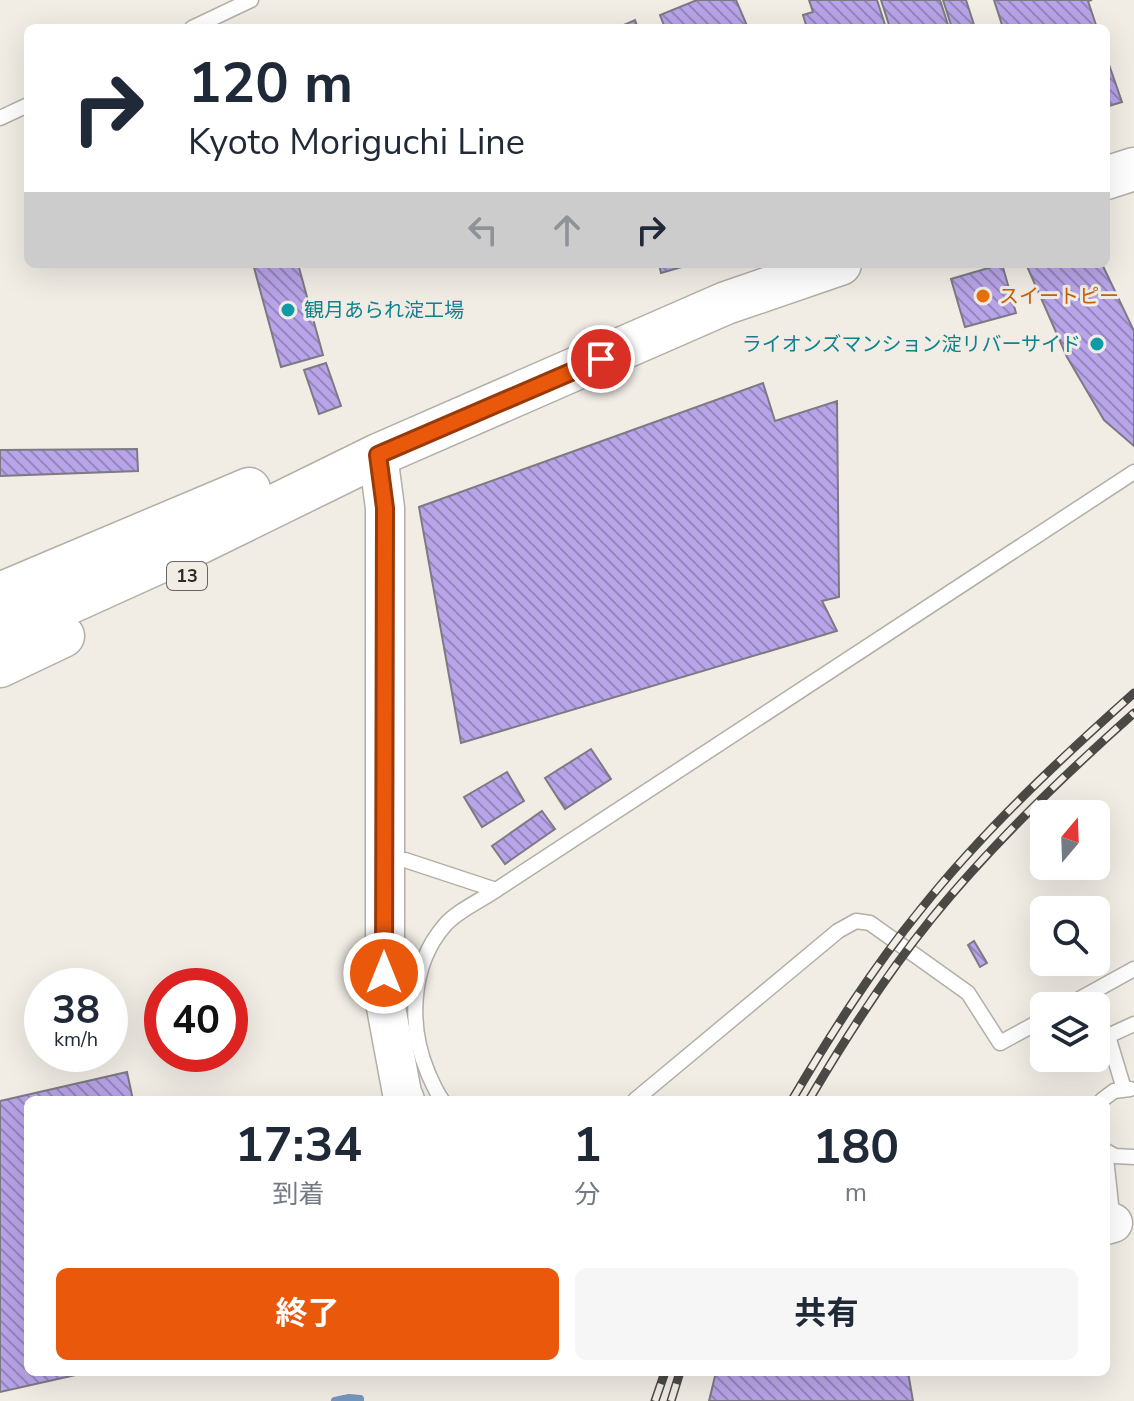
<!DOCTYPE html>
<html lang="ja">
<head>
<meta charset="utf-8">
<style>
  :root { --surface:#fff; --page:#f6f6f7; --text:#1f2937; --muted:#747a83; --accent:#ea580c }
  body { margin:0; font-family:"Nunito Sans","Noto Sans JP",sans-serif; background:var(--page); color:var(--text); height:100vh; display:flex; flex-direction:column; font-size:30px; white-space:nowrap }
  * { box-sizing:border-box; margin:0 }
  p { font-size:26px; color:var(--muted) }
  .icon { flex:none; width:44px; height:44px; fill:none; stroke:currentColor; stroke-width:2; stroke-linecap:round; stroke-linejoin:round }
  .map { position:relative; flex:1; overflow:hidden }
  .drawer { position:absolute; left:24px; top:1096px; width:1086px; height:280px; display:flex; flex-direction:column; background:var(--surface); border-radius:12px; box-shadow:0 8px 32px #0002 }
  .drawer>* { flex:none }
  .top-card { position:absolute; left:24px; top:24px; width:1086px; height:244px; border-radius:12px; box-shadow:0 8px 32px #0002; background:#fff; color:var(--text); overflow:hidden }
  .needle { width:52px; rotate:19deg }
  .tools { position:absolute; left:1030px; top:800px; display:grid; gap:16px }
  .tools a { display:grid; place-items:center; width:80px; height:80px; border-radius:12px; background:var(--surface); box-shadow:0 8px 32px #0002; font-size:40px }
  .speed { position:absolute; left:24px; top:968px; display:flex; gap:16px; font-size:40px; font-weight:700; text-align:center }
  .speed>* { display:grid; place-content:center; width:104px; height:104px; border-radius:50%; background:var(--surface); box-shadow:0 8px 32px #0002; line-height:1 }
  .speed small { font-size:20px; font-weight:400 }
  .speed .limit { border:12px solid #d22; background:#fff; color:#111 }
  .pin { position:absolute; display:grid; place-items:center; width:68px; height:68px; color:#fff; margin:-34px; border:4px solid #fff; border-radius:50%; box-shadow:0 2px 8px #0007 }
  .me { position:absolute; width:88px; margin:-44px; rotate:0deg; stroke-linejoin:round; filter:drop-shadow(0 0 6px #0008) }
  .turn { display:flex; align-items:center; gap:28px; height:168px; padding:0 32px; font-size:36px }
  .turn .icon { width:104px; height:104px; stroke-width:2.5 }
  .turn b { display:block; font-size:56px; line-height:68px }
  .lanes { display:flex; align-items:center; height:76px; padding:0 32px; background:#0003; justify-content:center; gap:40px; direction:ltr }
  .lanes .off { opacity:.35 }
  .eta { display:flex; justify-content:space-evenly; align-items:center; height:136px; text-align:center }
  .eta b { font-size:48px; font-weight:700; line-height:56px }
  .cta { display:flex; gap:16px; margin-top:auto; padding:16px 32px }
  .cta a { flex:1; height:92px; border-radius:12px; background:var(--accent); color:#fff; font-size:32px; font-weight:700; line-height:92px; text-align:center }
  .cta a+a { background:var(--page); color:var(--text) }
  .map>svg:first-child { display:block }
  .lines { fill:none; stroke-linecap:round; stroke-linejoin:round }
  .stream { stroke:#7596bf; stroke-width:8 }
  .building { fill:url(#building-back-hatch); stroke:#7c7a82; stroke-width:2 }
  .lane-casing { stroke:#b3afa7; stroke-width:17 }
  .secondary-casing { stroke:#b3afa7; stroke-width:41 }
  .primary-casing { stroke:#b3afa7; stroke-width:45 }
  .lane { stroke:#fff; stroke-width:14 }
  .secondary { stroke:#fff; stroke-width:38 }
  .primary { stroke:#fff; stroke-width:42 }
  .rail-casing { stroke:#4a4945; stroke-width:9 }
  .rail { stroke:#f1ede5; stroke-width:6; stroke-dasharray:18; stroke-linecap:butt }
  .route-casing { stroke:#983908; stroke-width:20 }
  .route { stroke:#ea580c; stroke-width:14 }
  .food-dot { fill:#e8710a; stroke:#f1ede5; stroke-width:3 }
  .culture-dot { fill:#0f9aa8; stroke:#f1ede5; stroke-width:3 }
  .labels { text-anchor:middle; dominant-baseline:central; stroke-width:6; stroke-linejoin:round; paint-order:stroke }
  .shield { fill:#f1ede5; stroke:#686661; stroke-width:2 }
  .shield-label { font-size:18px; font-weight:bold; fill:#2d2c29 }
  .food-label { font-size:20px; fill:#c56008; stroke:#f1ede5; text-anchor:start }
  .culture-label { font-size:20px; fill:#0d838f; stroke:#f1ede5; text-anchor:start }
</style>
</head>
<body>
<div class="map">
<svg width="1134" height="1401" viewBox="0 0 1134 1401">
  <defs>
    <pattern id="building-back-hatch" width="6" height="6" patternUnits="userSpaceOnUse" patternTransform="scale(2)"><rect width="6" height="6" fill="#b8a4e8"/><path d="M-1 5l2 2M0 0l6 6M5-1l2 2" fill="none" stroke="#9686bc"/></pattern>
  </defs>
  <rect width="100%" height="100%" fill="#f1ede5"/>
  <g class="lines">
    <polyline class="stream" points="335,1401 349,1398 360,1399 360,1401"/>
  </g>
  <g class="building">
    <polygon points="697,0 736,0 748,28 665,28 660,15"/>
    <polygon points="809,0 877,0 886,28 807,28 803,15 813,12"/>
    <polygon points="881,0 940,0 949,28 890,28"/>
    <polygon points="943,0 966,0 975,28 952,28"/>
    <polygon points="994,0 1092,0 1088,1 1097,28 1003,28"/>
    <polygon points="635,20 638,28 617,28"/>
    <polygon points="1106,56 1122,102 1106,107"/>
    <polygon points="253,264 298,264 323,355 281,367"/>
    <polygon points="659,264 692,264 661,273"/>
    <polygon points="1002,264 1016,313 965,327 951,279"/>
    <polygon points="1026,264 1102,264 1134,331 1134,446 1104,420 1067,357"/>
    <polygon points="326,363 341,406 319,414 304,370"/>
    <polygon points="763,383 775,421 837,401 839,597 822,601 837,631 461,743 419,507"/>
    <polygon points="137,449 138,471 0,476 0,450"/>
    <polygon points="591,749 611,779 565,809 545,778"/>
    <polygon points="507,772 524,801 482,827 464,797"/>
    <polygon points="542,811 555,829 505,864 492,846"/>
    <polygon points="974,941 987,963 980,967 968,945"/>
    <polygon points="127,1072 133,1100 28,1100 28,1372 89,1372 0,1392 0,1101"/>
    <polygon points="716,1372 908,1372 913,1401 709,1401"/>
  </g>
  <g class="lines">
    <g class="lane-casing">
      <g id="lane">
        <polyline points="192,28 251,0"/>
        <polyline points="0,118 28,105"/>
        <polyline points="405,860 496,890 1134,472"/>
        <polyline points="1067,1006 1134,969"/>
        <polyline points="1124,1089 1108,1036 1134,1024"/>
        <path d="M442 1100C436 1092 432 1082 428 1073 408 1026 410 965 445 925 457 911 480 901 496 890"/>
        <polyline points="635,1100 838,931 856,921 870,923 968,993 1000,1043 1044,1019"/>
        <polyline points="1102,1100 1114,1091 1130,1089"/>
        <polyline points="1106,1151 1115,1156 1134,1157"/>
        <polyline points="1106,1158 1113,1223"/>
      </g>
    </g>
    <g class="secondary-casing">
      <g id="secondary">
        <polyline points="378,455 385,508 385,1002 402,1093 405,1100"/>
        <polyline points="1106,1225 1113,1223"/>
      </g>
    </g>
    <g class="primary-casing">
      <g id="primary">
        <polyline points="1106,178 1134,169"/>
        <polyline points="0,594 249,489"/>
        <polyline points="0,634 170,557 378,455 726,303 840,264"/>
        <polyline points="0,666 63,636"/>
      </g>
    </g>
    <use href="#lane" class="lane"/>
    <use href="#secondary" class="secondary"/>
    <use href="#primary" class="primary"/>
    <g class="rail-casing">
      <g id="rail">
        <path d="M792 1100C831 1034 872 969 921 909 984 830 1059 760 1134 693"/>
        <path d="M809 1100C846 1037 886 975 932 918 992 844 1063 776 1134 713"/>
        <polyline points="655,1401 665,1372"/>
        <polyline points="671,1401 680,1372"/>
      </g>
    </g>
    <use href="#rail" class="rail"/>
  </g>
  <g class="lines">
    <g class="route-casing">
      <polyline id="route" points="384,973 385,508 378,455 601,359"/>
    </g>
    <use href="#route" class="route"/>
  </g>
  <circle class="food-dot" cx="983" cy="296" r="8"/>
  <g class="culture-dot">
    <circle cx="288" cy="310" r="8"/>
    <circle cx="1097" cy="344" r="8"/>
  </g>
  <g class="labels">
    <rect class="shield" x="167" y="562" width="40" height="28" rx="6"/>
    <g class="shield-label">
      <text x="187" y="576">13</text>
    </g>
    <g class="food-label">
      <text x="999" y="296">スイートピー</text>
    </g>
    <g class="culture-label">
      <text x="304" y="310">観月あられ淀工場</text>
      <text x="1081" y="344" text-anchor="end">ライオンズマンション淀リバーサイド</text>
    </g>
  </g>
</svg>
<div class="tools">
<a><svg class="needle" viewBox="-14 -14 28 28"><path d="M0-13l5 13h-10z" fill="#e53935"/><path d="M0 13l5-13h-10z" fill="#747a83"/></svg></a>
<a><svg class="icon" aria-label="search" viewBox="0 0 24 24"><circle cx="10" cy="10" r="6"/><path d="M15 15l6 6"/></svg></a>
<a><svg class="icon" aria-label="layers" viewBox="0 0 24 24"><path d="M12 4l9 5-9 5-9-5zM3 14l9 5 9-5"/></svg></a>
</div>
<div class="speed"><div>38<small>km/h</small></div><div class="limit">40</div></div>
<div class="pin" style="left:601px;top:359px;background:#d93025"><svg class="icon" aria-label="arrive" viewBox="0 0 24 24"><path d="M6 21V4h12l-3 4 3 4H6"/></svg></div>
<svg class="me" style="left:384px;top:973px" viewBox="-20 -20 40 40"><circle r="17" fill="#ea580c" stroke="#fff" stroke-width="3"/><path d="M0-11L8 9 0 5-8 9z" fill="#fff"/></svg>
<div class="top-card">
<div class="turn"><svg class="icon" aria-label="right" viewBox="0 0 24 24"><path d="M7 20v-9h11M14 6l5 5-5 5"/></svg><div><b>120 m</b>Kyoto Moriguchi Line</div></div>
<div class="lanes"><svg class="icon off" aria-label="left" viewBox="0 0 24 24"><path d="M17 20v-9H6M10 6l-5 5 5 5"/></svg><svg class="icon off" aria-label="ahead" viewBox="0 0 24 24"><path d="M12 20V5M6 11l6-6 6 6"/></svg><svg class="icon" aria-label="right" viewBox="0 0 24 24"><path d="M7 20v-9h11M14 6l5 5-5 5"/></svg></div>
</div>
<section class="drawer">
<div class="eta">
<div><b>17:34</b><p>到着</p></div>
<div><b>1</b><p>分</p></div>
<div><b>180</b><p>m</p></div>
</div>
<div class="cta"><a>終了</a><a>共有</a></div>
</section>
</div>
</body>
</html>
